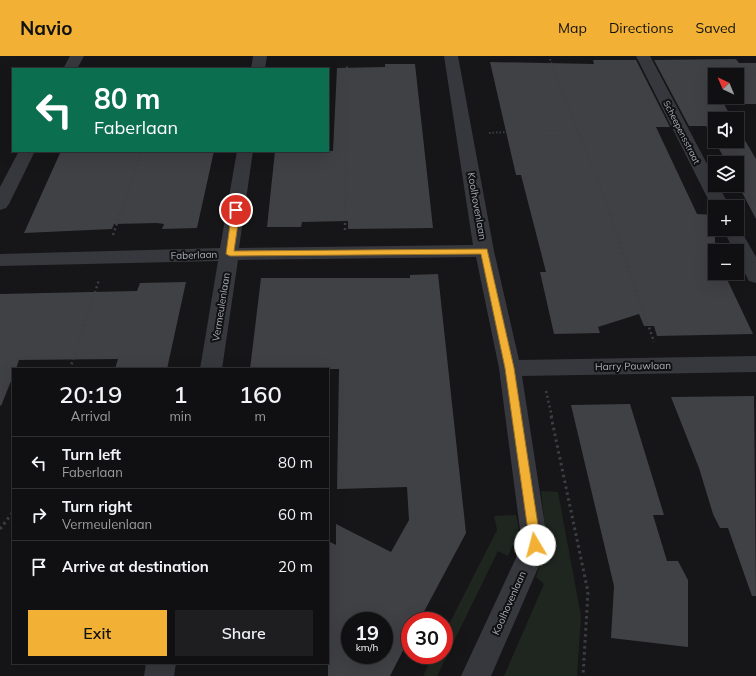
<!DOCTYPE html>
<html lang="en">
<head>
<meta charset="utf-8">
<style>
  :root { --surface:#101012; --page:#1e1e20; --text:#f1f3f6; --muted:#9c9d9f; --line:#303032; --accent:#f2b134 }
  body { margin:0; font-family:Mulish,sans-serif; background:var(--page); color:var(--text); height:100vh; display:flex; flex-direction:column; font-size:15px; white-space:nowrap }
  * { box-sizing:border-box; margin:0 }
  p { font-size:13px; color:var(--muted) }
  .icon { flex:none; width:22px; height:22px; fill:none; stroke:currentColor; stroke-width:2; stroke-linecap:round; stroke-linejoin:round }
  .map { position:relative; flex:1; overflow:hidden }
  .side { position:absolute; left:12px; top:312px; width:317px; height:296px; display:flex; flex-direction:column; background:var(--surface); border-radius:0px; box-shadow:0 4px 16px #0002,0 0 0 1px var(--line) }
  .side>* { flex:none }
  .top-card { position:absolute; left:12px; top:12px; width:317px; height:84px; border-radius:0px; box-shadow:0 4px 16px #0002,0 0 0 1px var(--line); background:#0b6e4f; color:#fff; overflow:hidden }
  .needle { width:26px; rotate:316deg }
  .fabs { position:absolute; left:708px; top:12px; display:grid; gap:8px }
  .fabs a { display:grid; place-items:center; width:36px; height:36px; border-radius:0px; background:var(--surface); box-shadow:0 4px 16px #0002,0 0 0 1px var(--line); font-size:20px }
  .speed { position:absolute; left:341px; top:556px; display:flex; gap:8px; font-size:20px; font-weight:700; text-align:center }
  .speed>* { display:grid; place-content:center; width:52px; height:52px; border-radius:50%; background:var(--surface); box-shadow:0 4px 16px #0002,0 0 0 1px var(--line); line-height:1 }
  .speed small { font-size:10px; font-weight:400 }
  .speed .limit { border:6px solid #d22; background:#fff; color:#111 }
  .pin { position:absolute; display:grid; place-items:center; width:34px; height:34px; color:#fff; margin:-17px; border:2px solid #fff; border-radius:50%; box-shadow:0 1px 4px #0007 }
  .me { position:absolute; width:44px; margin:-22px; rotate:352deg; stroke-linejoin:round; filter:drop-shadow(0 0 3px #0008) }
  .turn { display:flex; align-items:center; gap:14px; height:84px; padding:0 16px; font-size:18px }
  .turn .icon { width:52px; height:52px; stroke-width:2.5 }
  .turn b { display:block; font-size:28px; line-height:34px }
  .eta { display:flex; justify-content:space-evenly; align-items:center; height:68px; text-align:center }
  .eta b { font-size:24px; font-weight:600; line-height:28px }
  .button { display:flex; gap:8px; margin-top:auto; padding:8px 16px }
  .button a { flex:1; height:46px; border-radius:0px; background:var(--accent); color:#111; font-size:16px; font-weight:600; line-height:46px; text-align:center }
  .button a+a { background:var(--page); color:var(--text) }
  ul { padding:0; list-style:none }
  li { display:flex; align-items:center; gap:12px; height:52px; padding:0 16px; border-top:1px solid var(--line) }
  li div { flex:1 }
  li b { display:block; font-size:15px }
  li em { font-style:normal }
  header { display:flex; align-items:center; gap:24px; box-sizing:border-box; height:56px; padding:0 20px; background:var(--accent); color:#111 }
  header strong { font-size:19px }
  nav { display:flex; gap:22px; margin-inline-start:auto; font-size:14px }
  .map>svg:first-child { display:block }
  .green { fill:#1e261f }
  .building { fill:#404145; fill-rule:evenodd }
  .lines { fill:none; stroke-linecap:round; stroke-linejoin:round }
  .path-far2 { stroke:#3d3f44; stroke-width:2; stroke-dasharray:1.5 2; stroke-linecap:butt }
  .path-far1 { stroke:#3d3f44; stroke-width:2.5; stroke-dasharray:2 3; stroke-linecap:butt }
  .path { stroke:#3d3f44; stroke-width:3; stroke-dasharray:2.5 3.5; stroke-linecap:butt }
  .minor { fill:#37383d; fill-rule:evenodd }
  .route { fill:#f2b134; stroke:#9d7322 }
  .labels { text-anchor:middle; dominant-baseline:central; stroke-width:4; stroke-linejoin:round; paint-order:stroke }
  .far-street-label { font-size:9px; fill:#a8adb8; stroke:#111113 }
  .street-label { font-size:10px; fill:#a8adb8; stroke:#111113 }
</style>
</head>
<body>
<header>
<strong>Navio</strong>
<nav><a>Map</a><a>Directions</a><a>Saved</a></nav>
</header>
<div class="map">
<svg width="756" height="620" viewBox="0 0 756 620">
  <rect width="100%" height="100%" fill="#161618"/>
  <g class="green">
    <polygon points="541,435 558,436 581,560 577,620 504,620 544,528 536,521 547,488"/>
    <polygon points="516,459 519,474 508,500 498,495 437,620 423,620 433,599 444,599 444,578 497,474 494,460"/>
  </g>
  <g class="building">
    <path d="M736 3 739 7H756V48H724L732 63H715V85H737V71L756 103V163L737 127V107H727L706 70H689L654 4ZM715 19H737V41H715Z"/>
    <polygon points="593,4 636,4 670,71 656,71 697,158 715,159 715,217 724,217 753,278 657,280 654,270 644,270 639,258 598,271 600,277 554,278 540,216 546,216 521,119 516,119 490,6 594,8"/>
    <polygon points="385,8 415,8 433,172 348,173 348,165 302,166 301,171 267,171 275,95 333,95 337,12 385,11"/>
    <polygon points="61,95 214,95 197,172 162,173 164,168 157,167 114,168 112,173 24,177"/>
    <path d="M438 218 466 477 419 565H410V581L390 620H328V485L336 489V468L391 496 409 464 407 431 337 433 339 313H250L261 222H410V219ZM350 565H384V599H350Z"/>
    <polygon points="186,226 167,313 115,313 118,303 19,304 16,313 13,313 13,320 1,350 0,349 0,238 137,235 140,227"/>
    <polygon points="754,340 756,540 752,540 728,472 720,472 713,458 699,412 671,341"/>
    <polygon points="630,348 664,459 653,459 667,505 678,505 688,524 688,591 611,582 614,530 571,349"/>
  </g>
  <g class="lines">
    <g class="path-far2">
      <path d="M550 3C569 56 592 106 610 159"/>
      <polyline points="744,7 756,23"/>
      <polyline points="541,75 578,75"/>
      <polyline points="489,77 506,76"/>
      <polyline points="120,159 141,95"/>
      <polyline points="345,159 347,9"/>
    </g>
    <g class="path-far1">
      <polyline points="610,158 654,286"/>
      <polyline points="345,174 345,158"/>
      <polyline points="113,179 120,158"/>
      <polyline points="70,313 99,224"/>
      <polyline points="546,335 552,361"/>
    </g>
    <g class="path">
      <polyline points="551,360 588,536 583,620"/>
      <polyline points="0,473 13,456"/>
    </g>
    <g class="minor">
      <polygon points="70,0 84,0 77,13 63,13"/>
      <polygon points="253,0 267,0 265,13 251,13"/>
      <polygon points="444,0 458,0 494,195 519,304 756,300 756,316 522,320 548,489 491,620 461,620 522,489 499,312 476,201 238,204 222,313 200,313 218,205 0,210 0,198 220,192 237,95 253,95 239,192 473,189"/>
      <polygon points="636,0 650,0 715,123 715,129 718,129 730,151 715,151 715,155 712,151"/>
      <polygon points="19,95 35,95 9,148 6,152 0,154 0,131"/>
      <polygon points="737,168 756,201 756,227 749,225 737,202 737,195 734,195 723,173 737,173"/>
      <polygon points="146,607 176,607 174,620 144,620"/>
    </g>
  </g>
  <polygon class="route" points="236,152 240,154 234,195 487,193 514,312 541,489 539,493 535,494 531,493 530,489 505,312 481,198 230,200 226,198 232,154"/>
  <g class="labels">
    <g class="far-street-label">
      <text transform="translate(682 76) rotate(63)">Scheepensstraat</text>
    </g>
    <g class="street-label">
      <text transform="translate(477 150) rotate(80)">Koolhovenlaan</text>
      <text transform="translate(194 199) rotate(-2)">Faberlaan</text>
      <text transform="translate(221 251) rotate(-81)">Vermeulenlaan</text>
      <text transform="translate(633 310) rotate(-1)">Harry Pauwlaan</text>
      <text transform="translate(509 547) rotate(-66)">Koolhovenlaan</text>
    </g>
  </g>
</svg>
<div class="fabs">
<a><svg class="needle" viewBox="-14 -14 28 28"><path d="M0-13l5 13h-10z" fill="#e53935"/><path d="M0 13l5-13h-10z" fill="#9c9d9f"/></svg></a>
<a><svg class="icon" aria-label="sound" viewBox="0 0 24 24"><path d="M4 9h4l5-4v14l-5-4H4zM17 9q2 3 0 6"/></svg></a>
<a><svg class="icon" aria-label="layers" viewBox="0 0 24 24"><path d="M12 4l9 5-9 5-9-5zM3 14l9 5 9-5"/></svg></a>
<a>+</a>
<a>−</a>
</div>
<div class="speed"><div>19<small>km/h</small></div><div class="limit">30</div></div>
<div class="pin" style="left:236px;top:154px;background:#d93025"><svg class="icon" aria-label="arrive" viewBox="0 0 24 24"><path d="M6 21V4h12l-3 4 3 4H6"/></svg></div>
<svg class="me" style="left:535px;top:489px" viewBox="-20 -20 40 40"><circle r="19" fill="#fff"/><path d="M0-13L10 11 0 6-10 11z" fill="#f2b134"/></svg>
<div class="top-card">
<div class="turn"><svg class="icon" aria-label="left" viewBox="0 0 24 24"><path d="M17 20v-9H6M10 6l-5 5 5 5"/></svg><div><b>80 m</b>Faberlaan</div></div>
</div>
<section class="side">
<div class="eta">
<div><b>20:19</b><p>Arrival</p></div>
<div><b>1</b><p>min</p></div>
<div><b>160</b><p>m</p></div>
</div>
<ul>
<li><svg class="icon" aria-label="left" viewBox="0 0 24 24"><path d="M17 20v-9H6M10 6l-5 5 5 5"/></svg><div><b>Turn left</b><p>Faberlaan</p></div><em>80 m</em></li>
<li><svg class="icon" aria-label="right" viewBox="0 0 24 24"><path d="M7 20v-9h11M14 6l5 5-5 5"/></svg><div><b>Turn right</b><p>Vermeulenlaan</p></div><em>60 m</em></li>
<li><svg class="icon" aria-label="arrive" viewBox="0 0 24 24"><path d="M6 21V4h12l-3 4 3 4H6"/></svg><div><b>Arrive at destination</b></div><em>20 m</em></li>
</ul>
<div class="button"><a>Exit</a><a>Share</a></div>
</section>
</div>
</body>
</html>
